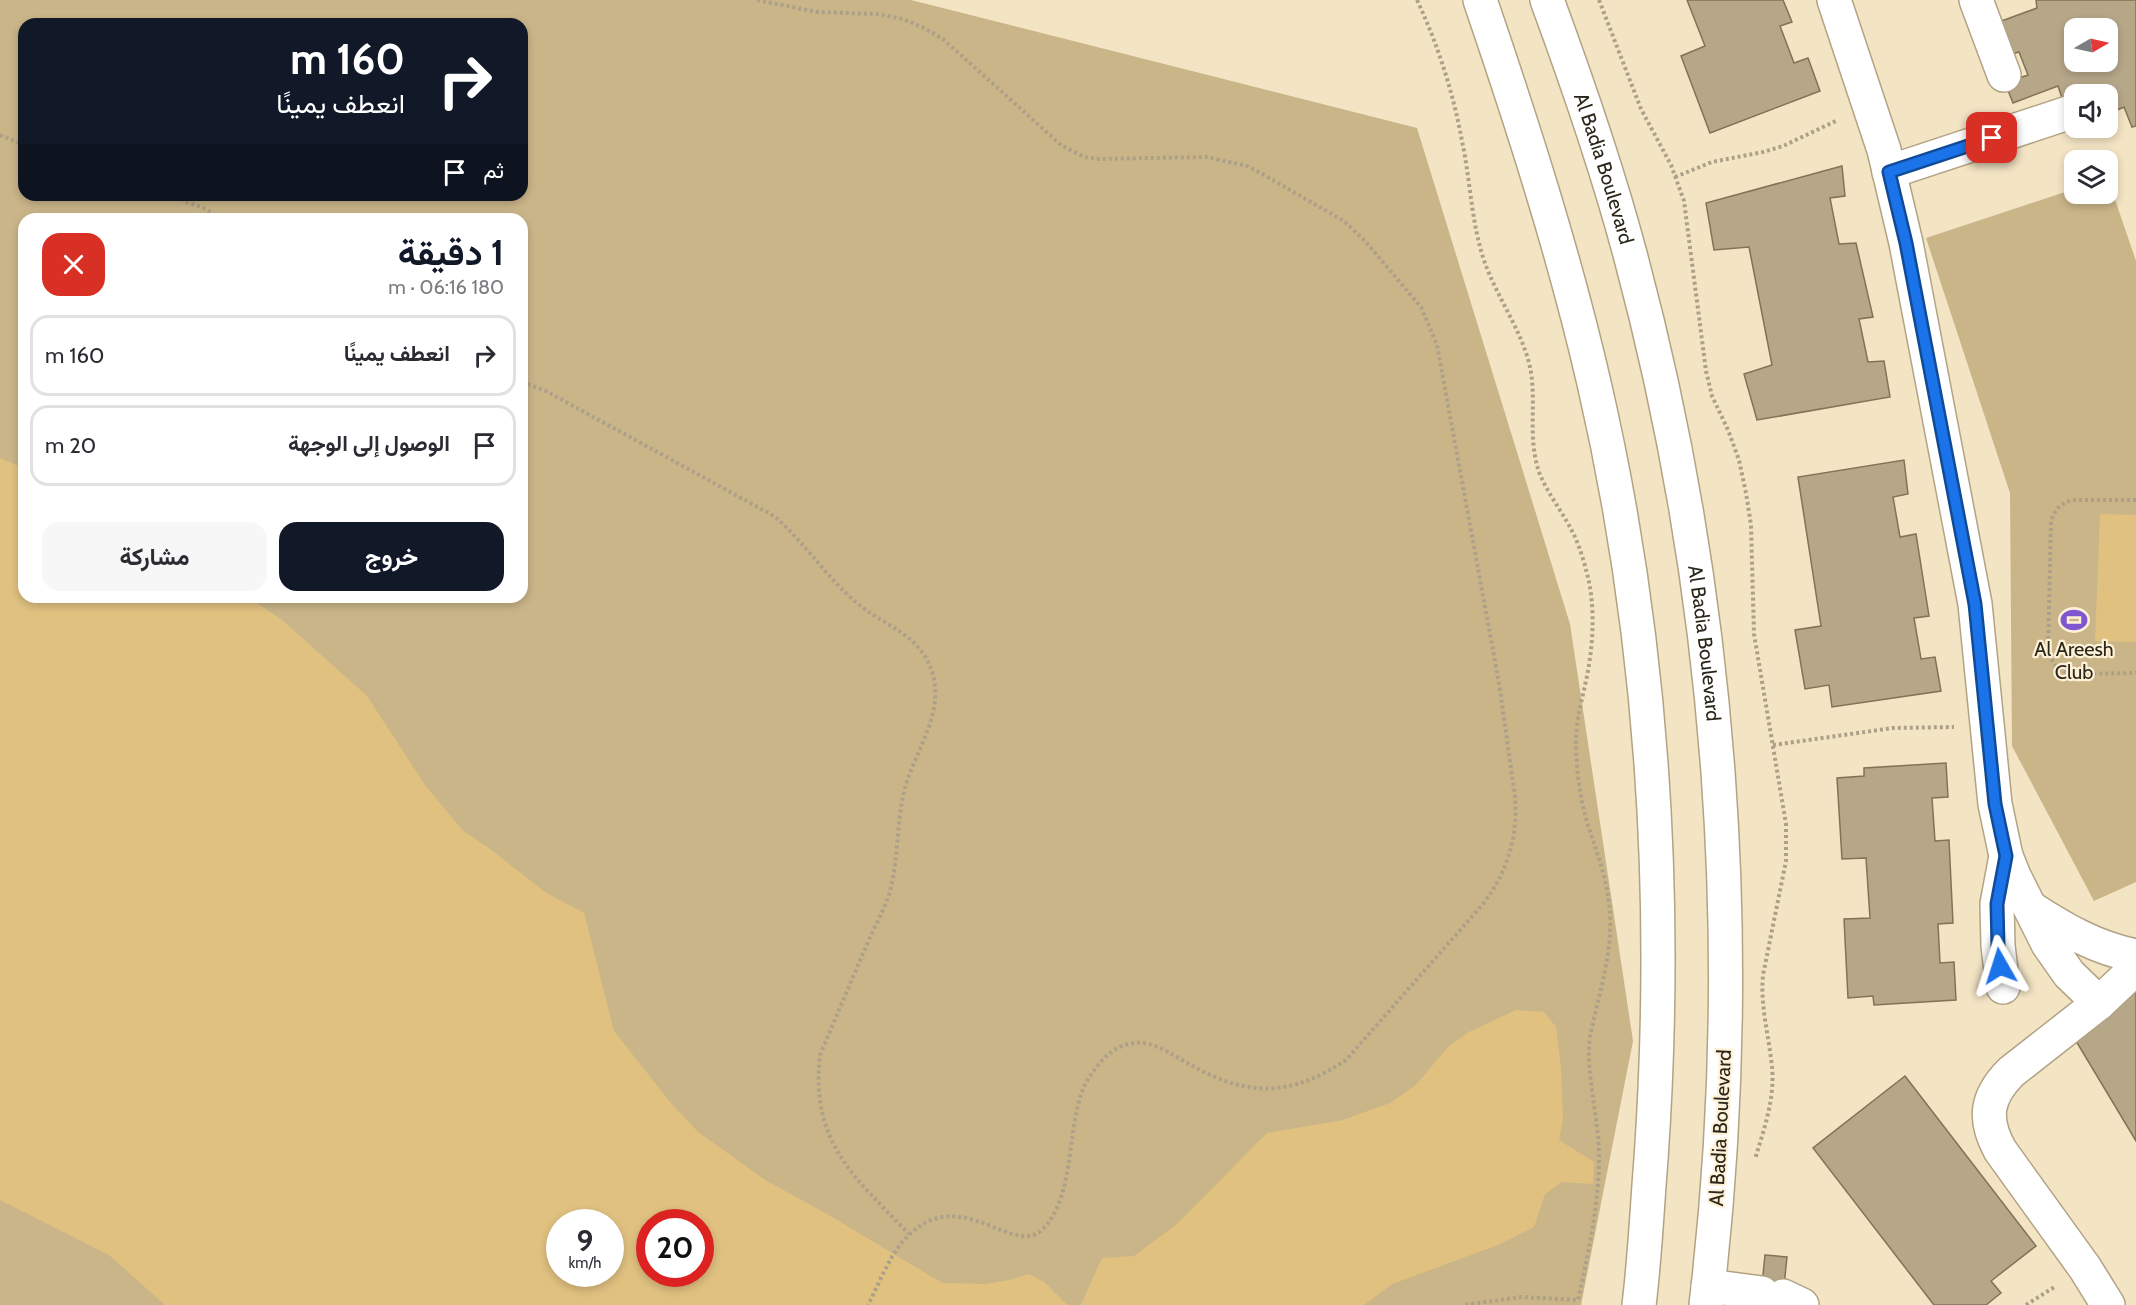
<!DOCTYPE html>
<html lang="ar">
<head>
<meta charset="utf-8">
<style>
  :root { --surface:#fff; --page:#f7f7f7; --text:#2b2b33; --muted:#7c7c81; --line:#e1e1e2; --accent:#111827 }
  body { margin:0; font-family:Cabin,Vazirmatn,sans-serif; background:var(--page); color:var(--text); direction:rtl; height:100vh; display:flex; flex-direction:column; font-size:22px; white-space:nowrap }
  * { box-sizing:border-box; margin:0 }
  p { font-size:20px; color:var(--muted) }
  .icon { flex:none; width:33px; height:33px; fill:none; stroke:currentColor; stroke-width:2; stroke-linecap:round; stroke-linejoin:round }
  .map { position:relative; flex:1; overflow:hidden; direction:ltr }
  .details { position:absolute; left:18px; top:213px; width:510px; height:390px; display:flex; flex-direction:column; background:var(--surface); border-radius:18px; box-shadow:0 3px 9px #0003; direction:rtl }
  .details>* { flex:none }
  .top-card { position:absolute; left:18px; top:18px; width:510px; height:183px; border-radius:18px; box-shadow:0 3px 9px #0003; direction:rtl; background:#111827; color:#fff; overflow:hidden }
  .needle { width:39px; rotate:81deg }
  .controls { position:absolute; left:2064px; top:18px; display:grid; gap:12px }
  .controls a { display:grid; place-items:center; width:54px; height:54px; border-radius:12px; background:var(--surface); box-shadow:0 3px 9px #0003; font-size:30px }
  .speed { position:absolute; left:546px; top:1209px; display:flex; gap:12px; font-size:30px; font-weight:700; text-align:center }
  .speed>* { display:grid; place-content:center; width:78px; height:78px; border-radius:50%; background:var(--surface); box-shadow:0 3px 9px #0003; line-height:1 }
  .speed small { font-size:15px; font-weight:400 }
  .speed .limit { border:9px solid #d22; background:#fff; color:#111 }
  .pin { position:absolute; display:grid; place-items:center; width:51px; height:51px; color:#fff; margin:-26px; border-radius:12px; box-shadow:0 3px 9px #0006 }
  .me { position:absolute; width:66px; margin:-33px; rotate:354deg; stroke-linejoin:round; filter:drop-shadow(0 0 4px #0008) }
  .turn { display:flex; align-items:center; gap:21px; height:126px; padding:0 24px; font-size:27px }
  .turn .icon { width:78px; height:78px; stroke-width:2.5 }
  .turn b { display:block; font-size:42px; line-height:51px }
  .then { display:flex; align-items:center; height:57px; padding:0 24px; background:#0003; gap:12px; font-size:22px }
  .round { display:grid; place-items:center; flex:none; width:63px; height:63px; border-radius:18px; background:var(--page) }
  .headline { display:flex; align-items:center; justify-content:space-between; height:102px; padding:0 24px }
  h1 { font-size:36px; font-weight:700; line-height:45px; color:var(--accent) }
  .action { display:flex; gap:12px; margin-top:auto; padding:12px 24px }
  .action a { flex:1; height:69px; border-radius:18px; background:var(--accent); color:#fff; font-size:24px; font-weight:700; line-height:69px; text-align:center }
  .action a+a { background:var(--page); color:var(--text) }
  ul { padding:0; list-style:none }
  li { display:flex; align-items:center; gap:18px; height:81px; margin:0 12px 9px; padding:0 12px; border:3px solid var(--line); border-radius:18px }
  li div { flex:1 }
  li b { display:block; font-size:22px }
  li em { font-style:normal }
  .map>svg:first-child { display:block }
  .green { fill:#cab589; fill-rule:evenodd }
  .water { fill:#e0c180; fill-rule:evenodd }
  .building { fill:#b6a789; stroke:#817357; stroke-width:1.5; fill-rule:evenodd }
  .lines { fill:none; stroke-linecap:round; stroke-linejoin:round }
  .minor-casing { stroke:#b2a385; stroke-width:36 }
  .path { stroke:#aca188; stroke-width:4; stroke-dasharray:3 3; stroke-linecap:butt }
  .minor { stroke:#fff; stroke-width:33 }
  .route-casing { stroke:#114b97; stroke-width:15 }
  .route { stroke:#1a73e8; stroke-width:10 }
  .labels { text-anchor:middle; dominant-baseline:central; stroke-width:4.5; stroke-linejoin:round; paint-order:stroke }
  .street-label { font-size:20px; fill:#2b261a; stroke:#fef1d8 }
  .poi-label { font-size:20px; fill:#2b261a; stroke:#fef1d8 }
</style>
</head>
<body>
<div class="map">
<svg width="2136" height="1305" viewBox="0 0 2136 1305">
  <rect width="100%" height="100%" fill="#f3e4c4"/>
  <g class="green">
    <path d="M0 0H911L1417 128 1570 624 1633 1041 1581 1305H0ZM24 24H522V195H24ZM24 219H522V597H24ZM560 1222H610V1274H560ZM650 1222H700V1274H650Z"/>
    <polygon points="2108,179 2136,261 2136,882 2094,901 2012,746 2010,493 1926,238 2074,189 2074,194 2108,194"/>
  </g>
  <g class="water">
    <path d="M0 458 24 468V597H248L282 620 367 696 425 785 463 831 489 848 545 892 584 913 614 1031 670 1102 698 1132 765 1180 827 1214 942 1283 986 1284 1010 1280 1028 1274 1044 1282 1067 1305H165L109 1255 0 1200ZM560 1222H610V1274H560ZM650 1222H700V1274H650Z"/>
    <polygon points="2100,514 2136,515 2136,642 2095,641"/>
    <polygon points="1516,1010 1544,1012 1556,1027 1561,1067 1563,1120 1559,1140 1594,1162 1593,1184 1562,1182 1545,1194 1534,1227 1498,1245 1392,1284 1364,1305 1081,1305 1102,1258 1134,1256 1176,1225 1267,1133 1343,1120 1390,1103 1416,1085 1447,1048 1467,1033"/>
  </g>
  <g class="building">
    <polygon points="1687,0 1783,0 1792,22 1780,26 1794,63 1808,58 1820,91 1710,133 1681,56 1705,46"/>
    <path d="M2036 0H2136V126L2132 127 2124 107 2108 114V94H2074V97L2063 101 2058 86 2013 103 2005 83 2028 75 2019 52 2008 55 1996 23 2037 8ZM2074 28H2108V62H2074Z"/>
    <polygon points="1842,166 1845,196 1830,198 1839,244 1856,243 1873,317 1859,319 1868,362 1884,361 1890,397 1757,420 1744,374 1772,365 1749,247 1714,250 1706,203"/>
    <polygon points="1904,460 1908,494 1893,497 1900,537 1916,534 1929,616 1914,618 1921,659 1935,657 1941,691 1832,707 1829,685 1805,689 1795,630 1821,626 1798,477"/>
    <polygon points="1946,763 1948,797 1932,798 1935,841 1949,840 1953,923 1938,924 1940,963 1954,962 1956,1000 1874,1005 1873,996 1848,998 1844,919 1870,918 1866,858 1842,859 1837,778 1864,776 1864,768"/>
    <polygon points="2136,991 2136,1141 2070,1031"/>
    <polygon points="1905,1076 2036,1246 1991,1281 2001,1293 1986,1305 1934,1305 1813,1148"/>
    <polygon points="1765,1255 1787,1257 1782,1305 1760,1305"/>
  </g>
  <g class="lines">
    <g class="minor-casing">
      <g id="minor">
        <path d="M1480 0C1523 126 1564 253 1594 383 1653 638 1669 899 1651 1159 1647 1208 1645 1257 1639 1305"/>
        <path id="s1" d="M1547 0C1578 84 1607 168 1630 254 1722 596 1748 953 1706 1305"/>
        <polyline points="1834,0 1884,150 1906,243 1975,604 1995,804 2006,856 2014,876 2048,944 2069,974 2099,1003"/>
        <polyline points="1976,0 2004,75"/>
        <polyline points="1889,172 2074,111"/>
        <path d="M2031 908C2065 930 2096 948 2136 956"/>
        <polyline points="2003,987 1998,946 1997,904 2006,856"/>
        <polyline points="1708,1286 1762,1293"/>
        <polyline points="1783,1296 1802,1305"/>
        <path d="M2108 1305 2085 1268 2000 1150C1983 1119 1986 1097 2011 1072L2099 1003 2136 968"/>
      </g>
    </g>
    <g class="path">
      <path d="M757 0 817 12 877 14 903 19 924 28 943 39 1061 145 1084 157 1097 159 1206 157 1247 166 1266 176 1344 221 1365 241 1421 307 1437 345 1499 683 1515 796C1518 837 1508 871 1483 904L1346 1060C1286 1100 1243 1096 1182 1060 1164 1050 1149 1039 1128 1044 1116 1047 1106 1055 1099 1064 1091 1074 1084 1084 1081 1095 1067 1135 1074 1197 1043 1229 1014 1259 962 1183 909 1235 890 1253 880 1282 868 1305"/>
      <path d="M1417 0C1438 45 1453 92 1462 141 1470 178 1471 217 1482 254 1493 291 1517 322 1528 359 1539 397 1526 433 1539 472 1547 493 1562 511 1572 531 1580 546 1585 565 1589 582 1595 613 1593 645 1587 676 1582 700 1575 724 1576 749 1577 773 1580 798 1587 822 1597 853 1608 881 1610 913 1612 945 1604 976 1597 1006 1594 1019 1590 1033 1589 1046 1588 1082 1598 1117 1599 1153 1600 1199 1588 1255 1578 1300L1521 1297 1464 1305"/>
      <path d="M1599 0 1641 109 1671 165 1684 201 1706 371 1712 396 1728 430 1739 460 1746 493 1751 525 1754 634 1786 824V861L1763 975C1760 1006 1769 1036 1772 1067 1775 1099 1764 1129 1755 1159"/>
      <polyline points="0,135 24,145"/>
      <polyline points="1675,177 1712,162 1763,152 1783,146 1838,120"/>
      <polyline points="169,195 206,209 221,219"/>
      <path d="M522 382 546 391 774 516C808 545 830 584 866 610 887 625 913 635 926 658 952 704 917 745 905 788 896 822 899 858 890 891 885 909 875 925 868 942 852 979 836 1017 820 1055 810 1142 854 1177 909 1234"/>
      <path d="M2136 500H2073C2061 503 2055 509 2051 521L2048 653 2056 667 2070 674 2136 673"/>
      <polyline points="1773,745 1893,728 1954,727"/>
      <polyline points="2026,1305 2056,1286"/>
    </g>
    <use href="#minor" class="minor"/>
  </g>
  <g class="lines">
    <g class="route-casing">
      <polyline id="route" points="1992,138 1889,172 1906,243 1975,604 1995,804 2006,856 1997,904 1998,946 2000,966"/>
    </g>
    <use href="#route" class="route"/>
  </g>
  <defs>
    <g id="stadium-bare" transform="scale(2.07)"><path d="M0-5a6.5 5 0 1 0 0 10a6.5 5 0 1 0 0-10ZM-3.5-1.8h7v3.6h-7Z" fill="#7e56cf" stroke="#fef1d8" stroke-width="2.5" paint-order="stroke"/></g>
  </defs>
  <g fill-rule="evenodd">
    <use href="#stadium-bare" x="2074" y="620"/>
  </g>
  <g class="labels">
    <g class="street-label">
      <text stroke="none"><textPath href="#s1" startOffset="178">Al Badia Boulevard</textPath></text>
      <text stroke="none"><textPath href="#s1" startOffset="664">Al Badia Boulevard</textPath></text>
      <text transform="translate(1720 1128) rotate(-87)">Al Badia Boulevard</text>
    </g>
    <g class="poi-label">
      <text x="2074" y="649">Al Areesh<tspan x="2074" dy="23">Club</tspan></text>
    </g>
  </g>
</svg>
<div class="controls">
<a><svg class="needle" viewBox="-14 -14 28 28"><path d="M0-13l5 13h-10z" fill="#e53935"/><path d="M0 13l5-13h-10z" fill="#7c7c81"/></svg></a>
<a><svg class="icon" aria-label="sound" viewBox="0 0 24 24"><path d="M4 9h4l5-4v14l-5-4H4zM17 9q2 3 0 6"/></svg></a>
<a><svg class="icon" aria-label="layers" viewBox="0 0 24 24"><path d="M12 4l9 5-9 5-9-5zM3 14l9 5 9-5"/></svg></a>
</div>
<div class="speed"><div>9<small>km/h</small></div><div class="limit">20</div></div>
<div class="pin" style="left:1992px;top:138px;background:#d93025"><svg class="icon" aria-label="arrive" viewBox="0 0 24 24"><path d="M6 21V4h12l-3 4 3 4H6"/></svg></div>
<svg class="me" style="left:2000px;top:966px" viewBox="-20 -20 40 40"><path d="M0-17L14 15 0 8-14 15z" fill="#1a73e8" stroke="#fff" stroke-width="4"/></svg>
<div class="top-card">
<div class="turn"><svg class="icon" aria-label="right" viewBox="0 0 24 24"><path d="M7 20v-9h11M14 6l5 5-5 5"/></svg><div><b>160 m</b>انعطف يمينًا</div></div>
<div class="then">ثم<svg class="icon" aria-label="arrive" viewBox="0 0 24 24"><path d="M6 21V4h12l-3 4 3 4H6"/></svg></div>
</div>
<section class="details">
<div class="headline"><div><h1>1 دقيقة</h1><p>180 m · 06:16</p></div><a class="round" style="background:#d93025;color:#fff"><svg class="icon" aria-label="close" viewBox="0 0 24 24"><path d="M6 6l12 12M18 6L6 18"/></svg></a></div>
<ul>
<li><svg class="icon" aria-label="right" viewBox="0 0 24 24"><path d="M7 20v-9h11M14 6l5 5-5 5"/></svg><div><b>انعطف يمينًا</b></div><em>160 m</em></li>
<li><svg class="icon" aria-label="arrive" viewBox="0 0 24 24"><path d="M6 21V4h12l-3 4 3 4H6"/></svg><div><b>الوصول إلى الوجهة</b></div><em>20 m</em></li>
</ul>
<div class="action"><a>خروج</a><a>مشاركة</a></div>
</section>
</div>
</body>
</html>
